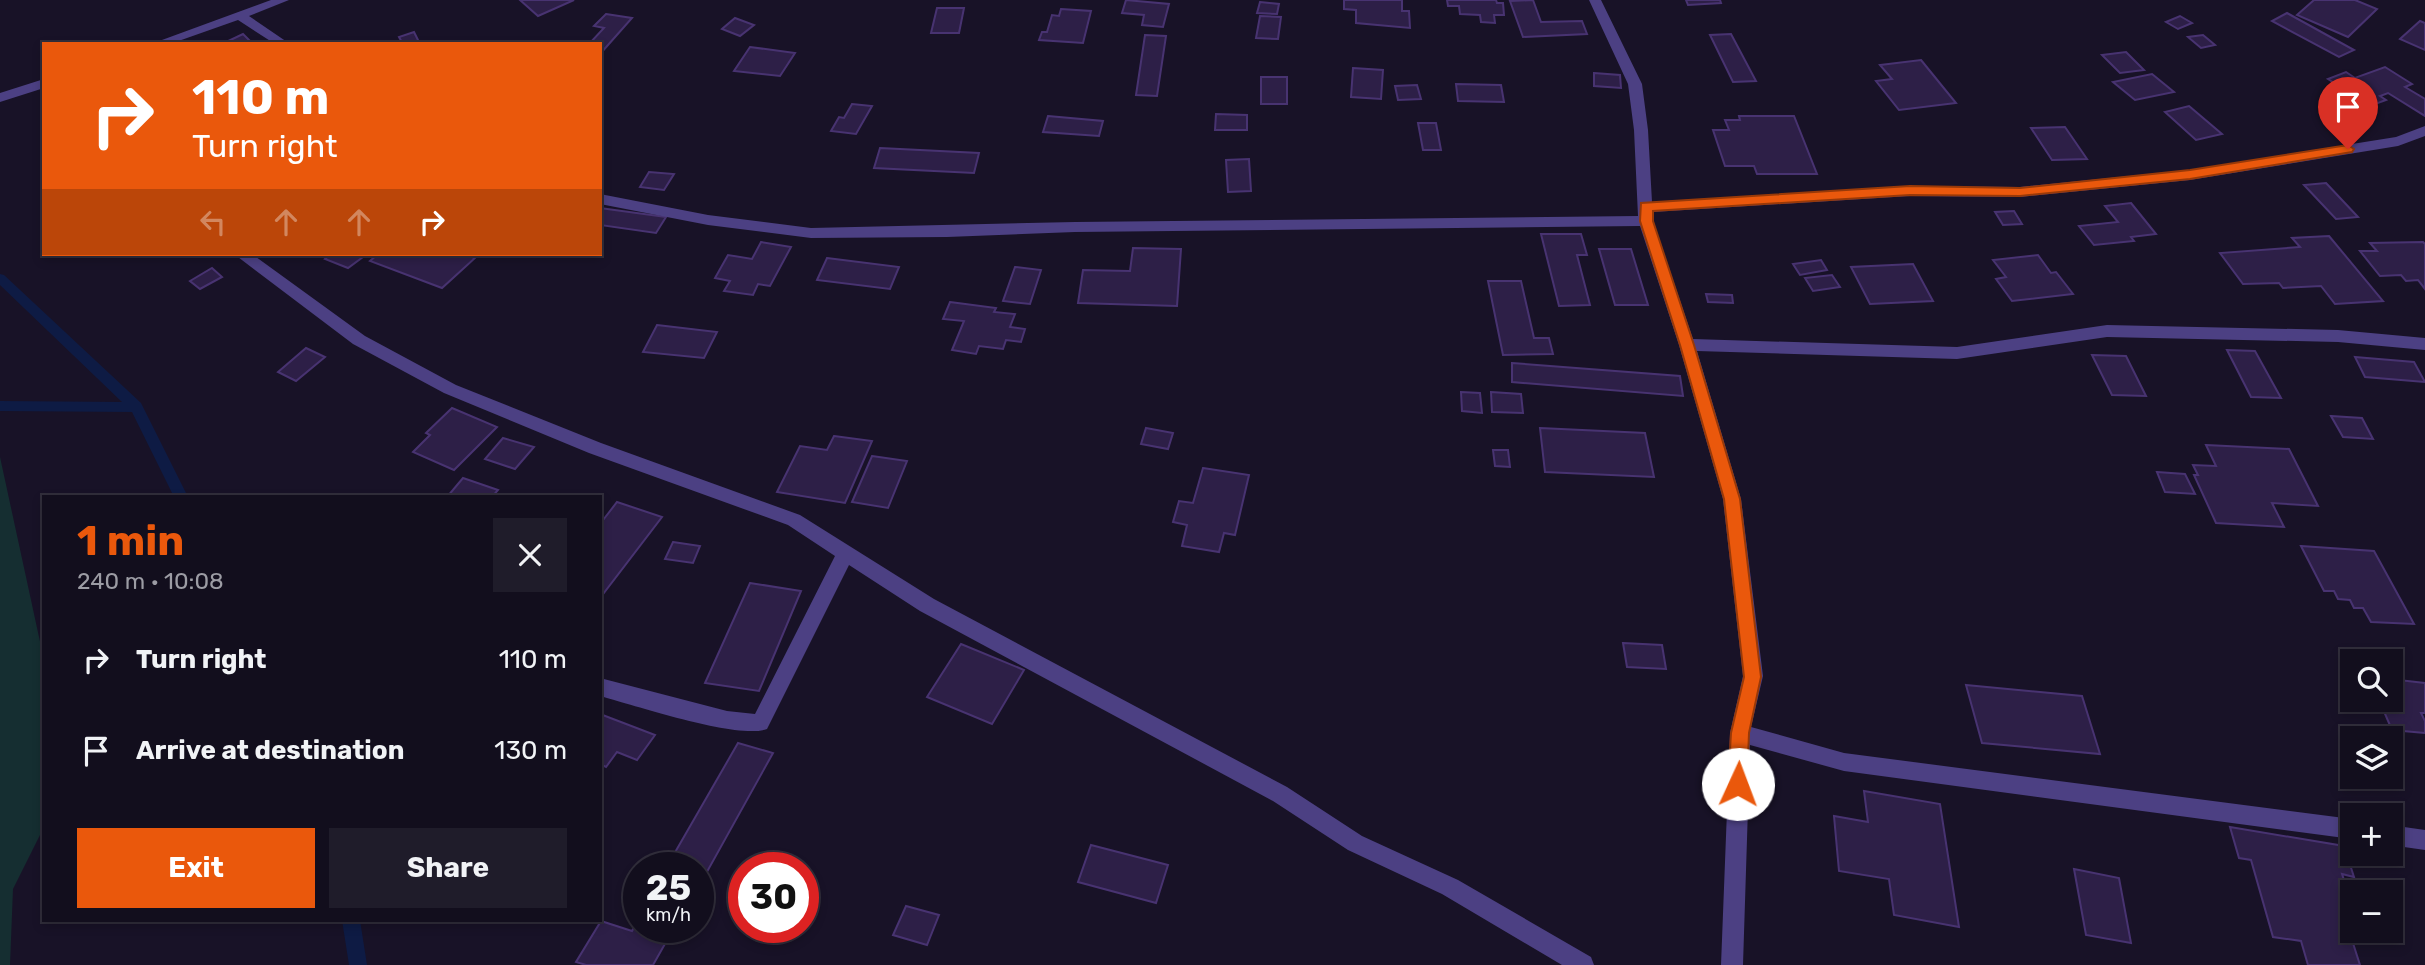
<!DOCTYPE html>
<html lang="en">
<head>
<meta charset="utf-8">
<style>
  :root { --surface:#120e1d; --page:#1f1c2a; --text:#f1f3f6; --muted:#9c9ca4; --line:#312e3b; --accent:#ea580c }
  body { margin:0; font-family:Rubik,sans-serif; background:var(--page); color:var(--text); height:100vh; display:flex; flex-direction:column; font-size:26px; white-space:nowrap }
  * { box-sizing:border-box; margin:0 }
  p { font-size:23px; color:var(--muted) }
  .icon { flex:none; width:38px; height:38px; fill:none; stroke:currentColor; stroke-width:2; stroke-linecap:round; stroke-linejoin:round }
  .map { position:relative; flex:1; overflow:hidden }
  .side { position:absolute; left:42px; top:495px; width:560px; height:427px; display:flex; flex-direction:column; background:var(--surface); border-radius:0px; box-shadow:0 4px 10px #0003,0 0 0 2px var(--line) }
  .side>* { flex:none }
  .banner { position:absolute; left:42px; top:42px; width:560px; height:214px; border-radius:0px; box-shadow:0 4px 10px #0003,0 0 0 2px var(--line); background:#ea580c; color:#fff; overflow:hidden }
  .controls { position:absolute; left:2340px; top:649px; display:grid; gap:14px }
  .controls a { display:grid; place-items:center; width:63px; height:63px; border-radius:0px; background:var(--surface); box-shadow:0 4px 10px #0003,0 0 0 2px var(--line); font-size:35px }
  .speed { position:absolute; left:623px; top:852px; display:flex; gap:14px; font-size:35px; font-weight:700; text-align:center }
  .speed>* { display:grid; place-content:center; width:91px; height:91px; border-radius:50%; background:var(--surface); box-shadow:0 4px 10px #0003,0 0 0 2px var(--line); line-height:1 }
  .speed small { font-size:18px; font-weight:400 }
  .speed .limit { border:10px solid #d22; background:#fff; color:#111 }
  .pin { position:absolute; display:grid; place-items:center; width:60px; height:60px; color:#fff; margin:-72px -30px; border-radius:50% 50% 50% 0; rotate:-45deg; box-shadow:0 0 7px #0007 }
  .pin .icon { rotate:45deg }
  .me { position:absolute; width:77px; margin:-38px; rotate:2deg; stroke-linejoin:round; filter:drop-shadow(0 0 5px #0008) }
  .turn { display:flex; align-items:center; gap:24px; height:147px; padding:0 35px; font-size:32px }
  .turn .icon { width:91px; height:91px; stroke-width:2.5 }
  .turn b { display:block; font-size:49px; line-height:60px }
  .lanes { display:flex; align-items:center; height:66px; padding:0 35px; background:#0003; justify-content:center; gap:35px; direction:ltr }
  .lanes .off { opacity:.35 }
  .round { display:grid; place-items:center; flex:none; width:74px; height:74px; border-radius:0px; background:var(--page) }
  .head { display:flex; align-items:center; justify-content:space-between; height:119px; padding:0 35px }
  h1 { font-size:42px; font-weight:700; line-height:52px; color:var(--accent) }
  .primary-button { display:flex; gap:14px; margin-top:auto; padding:14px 35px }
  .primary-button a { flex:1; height:80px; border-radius:0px; background:var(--accent); color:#fff; font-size:28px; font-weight:700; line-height:80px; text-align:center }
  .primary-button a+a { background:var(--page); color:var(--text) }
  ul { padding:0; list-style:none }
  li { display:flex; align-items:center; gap:21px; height:91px; padding:0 35px }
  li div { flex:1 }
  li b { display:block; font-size:26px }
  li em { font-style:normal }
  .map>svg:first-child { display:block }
  .green { fill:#152e31 }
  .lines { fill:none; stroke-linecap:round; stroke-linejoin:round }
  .stream { fill:#0e1b44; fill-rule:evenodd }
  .building { fill:#2d1f47; stroke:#483371; stroke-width:2 }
  .minor { fill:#4c4083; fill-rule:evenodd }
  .route { fill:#ea580c; stroke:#983908; stroke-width:2 }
</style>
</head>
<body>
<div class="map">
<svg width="2425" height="965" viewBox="0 0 2425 965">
  <rect width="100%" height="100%" fill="#181227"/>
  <polygon class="green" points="0,457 44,660 44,827 13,889 10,965 0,965"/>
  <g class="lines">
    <g class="stream">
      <polygon points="0,274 4,275 141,403 188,497 174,497 132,412 0,411 0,401 122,402 0,285"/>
      <polygon points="342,920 360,920 367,965 349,965"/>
    </g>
  </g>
  <g class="building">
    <polygon points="520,0 574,0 538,16"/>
    <polygon points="1126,0 1169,4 1163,27 1142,25 1144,15 1122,13"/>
    <polygon points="1344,0 1402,0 1402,11 1409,11 1410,28 1356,23 1356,10 1344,9"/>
    <polygon points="1447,0 1496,0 1497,3 1503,3 1504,15 1494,15 1495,23 1481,22 1480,15 1460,14 1459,6 1448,6"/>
    <polygon points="1533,0 1541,22 1582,21 1587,34 1523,37 1510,1"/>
    <polygon points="1686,0 1720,0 1721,3 1688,5"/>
    <polygon points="2314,0 2355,0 2377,9 2348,37 2297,15"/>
    <polygon points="1260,2 1279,4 1277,14 1257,13"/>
    <polygon points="937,8 964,8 959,33 931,33"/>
    <polygon points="1061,9 1091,11 1083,43 1039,40 1042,32 1047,32 1052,15 1059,16"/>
    <polygon points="2287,13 2354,50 2339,57 2272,21"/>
    <polygon points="606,14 632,18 600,54 600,44 589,44 604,28 594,26"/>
    <polygon points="1260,16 1281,17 1278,39 1256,38"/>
    <polygon points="2180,16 2192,23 2178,29 2166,22"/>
    <polygon points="735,18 754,25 740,36 722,29"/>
    <polygon points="2420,21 2425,23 2425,50 2400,39"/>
    <polygon points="414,32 420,44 403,44 399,37"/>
    <polygon points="243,34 253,44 222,44"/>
    <polygon points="1731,34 1756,81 1733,82 1710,35"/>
    <polygon points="1145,35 1166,36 1157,96 1136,95"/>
    <polygon points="2203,35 2215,45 2201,48 2188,37"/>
    <polygon points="750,47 795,53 780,76 734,71"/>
    <polygon points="2126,52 2144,70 2120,73 2102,55"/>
    <polygon points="1921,60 1956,103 1899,110 1876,81 1892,79 1880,65"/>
    <polygon points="2385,67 2412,84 2405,87 2425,99 2425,116 2388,93 2380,96 2386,100 2370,106 2328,79 2346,72 2355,78"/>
    <polygon points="1353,68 1383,70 1381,99 1351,97"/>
    <polygon points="1594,73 1620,75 1621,88 1594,86"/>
    <polygon points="2152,74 2174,92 2135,100 2113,82"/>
    <rect x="1261" y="77" width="26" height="27"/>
    <polygon points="1456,84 1501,85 1504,102 1458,101"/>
    <polygon points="1417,85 1421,99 1398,100 1395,86"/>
    <polygon points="852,104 872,106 856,134 831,131 839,117 844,118"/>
    <polygon points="2189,106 2222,134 2196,140 2165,112"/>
    <polygon points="1216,114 1247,115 1247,130 1215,130"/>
    <polygon points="1048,116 1103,121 1099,136 1043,132"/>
    <polygon points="1739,116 1794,116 1817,174 1757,174 1754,166 1725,166 1713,130 1729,130 1725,120 1740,120"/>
    <polygon points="1418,123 1436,123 1441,150 1423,150"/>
    <polygon points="2065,127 2087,159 2052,160 2031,128"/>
    <polygon points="880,148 979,153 974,173 874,168"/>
    <polygon points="1249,159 1251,191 1228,192 1226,160"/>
    <polygon points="649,172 674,174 664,190 640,187"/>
    <polygon points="2326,183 2358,217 2336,219 2304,185"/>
    <polygon points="2131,203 2156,234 2131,237 2134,241 2094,245 2079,226 2118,222 2105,206"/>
    <polygon points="600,208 666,217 656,233 600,225"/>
    <polygon points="2014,211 2022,224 2003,225 1995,212"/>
    <polygon points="1541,234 1581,234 1587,255 1577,255 1590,305 1559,306"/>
    <polygon points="2329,236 2383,301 2335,304 2321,286 2283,288 2279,283 2243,284 2220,253 2300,247 2292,238"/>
    <polygon points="761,242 791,247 770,286 758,284 753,295 724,291 730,281 715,278 728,255 752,259"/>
    <polygon points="2423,242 2425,244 2425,289 2418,280 2406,281 2401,275 2380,276 2360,251 2377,251 2370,243"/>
    <polygon points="1133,248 1181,249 1177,306 1078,303 1083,270 1130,271"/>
    <polygon points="1599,249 1631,249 1648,305 1615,305"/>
    <polygon points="331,254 367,254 348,268 325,259"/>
    <polygon points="378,254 463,254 475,258 442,288 370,261"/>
    <polygon points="2038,255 2051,273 2056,272 2073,294 2012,301 1996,279 2006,277 1993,260"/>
    <polygon points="827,258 899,267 890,289 817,280"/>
    <polygon points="1821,260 1827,270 1800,275 1793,264"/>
    <polygon points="1913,264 1933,301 1870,304 1851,267"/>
    <polygon points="1015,267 1041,270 1030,304 1003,301"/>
    <polygon points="212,268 222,277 200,289 190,281"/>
    <polygon points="1832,275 1840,287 1813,291 1805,278"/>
    <polygon points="1488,281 1521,281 1534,338 1549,338 1553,354 1503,355"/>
    <polygon points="1706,294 1732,295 1733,303 1708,302"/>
    <polygon points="950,302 996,308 994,312 1015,314 1010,327 1025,329 1021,342 1006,340 1003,349 979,346 976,354 952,350 964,321 943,319"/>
    <polygon points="657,325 717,332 704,358 643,352"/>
    <polygon points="306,348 325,357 296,381 278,372"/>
    <polygon points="2227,350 2255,351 2281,398 2251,397"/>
    <polygon points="2092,355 2126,356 2146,396 2112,395"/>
    <polygon points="2355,357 2414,362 2425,382 2365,377"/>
    <polygon points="1512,363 1680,376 1683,396 1512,382"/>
    <polygon points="1461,392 1480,393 1482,413 1462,411"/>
    <polygon points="1491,392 1521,394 1523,413 1492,412"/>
    <polygon points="452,408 497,427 454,470 413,452 430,435 426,433"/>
    <polygon points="2331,416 2362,418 2373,439 2343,437"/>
    <polygon points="1146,428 1173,433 1168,449 1141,444"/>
    <polygon points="1540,428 1645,433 1654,477 1545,472"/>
    <polygon points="834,436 872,441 845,503 777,492 800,446 827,450"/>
    <polygon points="503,438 534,447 515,469 485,459"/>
    <polygon points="2206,445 2289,449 2318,506 2272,503 2284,527 2216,523 2194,475 2198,475 2193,465 2216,466"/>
    <polygon points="1493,450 1508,450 1510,467 1495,466"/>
    <polygon points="872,456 907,461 888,508 852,502"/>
    <polygon points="1203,468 1249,475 1235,535 1224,533 1219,552 1182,546 1187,525 1173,522 1179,501 1193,503"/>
    <polygon points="2157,472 2185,474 2195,494 2165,492"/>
    <polygon points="463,478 498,490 492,497 447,497"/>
    <polygon points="617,502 662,517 600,598 600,524"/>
    <polygon points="673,542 700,546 693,563 665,559"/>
    <polygon points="2301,546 2374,551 2414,624 2371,622 2363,608 2354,608 2350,600 2338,599 2334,591 2324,591"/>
    <polygon points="750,583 801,591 759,691 705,683"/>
    <polygon points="1623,643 1662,645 1666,669 1627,667"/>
    <polygon points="961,644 1024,670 992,724 927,697"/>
    <polygon points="2390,679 2425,683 2425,713 2421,713 2425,721 2425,733 2392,730 2379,700 2390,700"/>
    <polygon points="1966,685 2082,696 2100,754 1982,743"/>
    <polygon points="600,714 655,735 637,760 617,752 606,767 600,764"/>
    <polygon points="738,743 773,753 698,888 698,868 666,868"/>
    <polygon points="1864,791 1940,804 1959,927 1894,915 1889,879 1839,871 1834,816 1868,822"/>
    <polygon points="2230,827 2344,846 2354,877 2342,874 2352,904 2352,931 2361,931 2365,942 2352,940 2360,965 2308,965 2301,941 2273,937 2251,860 2239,858"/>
    <polygon points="1091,845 1168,865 1156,903 1078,882"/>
    <polygon points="2074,869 2119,878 2131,943 2086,935"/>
    <polygon points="906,906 939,915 927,945 893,935"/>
    <polygon points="639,919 639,928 674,928 653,965 586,965 576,962 601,921 632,931"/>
  </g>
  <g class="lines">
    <g class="minor">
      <polygon points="271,0 289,0 249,16 290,44 275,44 238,20 170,44 151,44"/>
      <polygon points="1589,0 1601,0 1642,84 1648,130 1652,202 1910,186 2020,187 2190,170 2396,137 2425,126 2425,136 2398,146 2190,180 2020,197 1910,196 1653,212 1653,221 1693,339 1957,347 2107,325 2338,330 2425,338 2425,350 2338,342 2107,337 1957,359 1697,351 1741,499 1763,676 1751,727 1844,753 2352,819 2352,839 1844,771 1750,745 1743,965 1721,965 1730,733 1743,676 1723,499 1679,345 1640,226 1075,232 947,237 811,238 708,225 600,204 600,194 708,215 811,228 1075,222 1638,216 1634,130 1628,84"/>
      <polygon points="44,79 44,88 0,102 0,93"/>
      <path d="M234 254H252L365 336 456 385 601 443 800 515 934 599 1287 787 1362 836 1458 880 1591 957 1594 965H1562L1442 894 1348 850 1273 801 920 611 849 565 767 729C738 740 634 705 600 696V678L727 711 755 714 835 556 788 525 589 453 444 393 353 344Z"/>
      <polygon points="2390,825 2425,830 2425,850 2390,845"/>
    </g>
  </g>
  <polygon class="route" points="2348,145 2354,149 2352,152 2190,179 2020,196 1910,195 1653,211 1653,221 1694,345 1740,499 1761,677 1749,733 1747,784 1744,790 1738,793 1731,790 1728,784 1731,733 1744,677 1724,499 1680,345 1640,221 1641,203 1910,186 2020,188 2190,170"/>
</svg>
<div class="controls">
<a><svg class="icon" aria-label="search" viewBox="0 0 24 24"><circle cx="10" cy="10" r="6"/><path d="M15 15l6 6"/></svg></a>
<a><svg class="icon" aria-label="layers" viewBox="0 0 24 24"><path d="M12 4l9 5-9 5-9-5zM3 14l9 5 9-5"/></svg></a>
<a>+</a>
<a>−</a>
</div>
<div class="speed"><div>25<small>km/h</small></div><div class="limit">30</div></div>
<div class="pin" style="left:2348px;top:149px;background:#d93025"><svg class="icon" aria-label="arrive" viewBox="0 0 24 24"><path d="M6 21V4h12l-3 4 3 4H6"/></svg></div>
<svg class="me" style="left:1738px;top:784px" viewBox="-20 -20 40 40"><circle r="19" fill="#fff"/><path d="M0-13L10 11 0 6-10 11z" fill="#ea580c"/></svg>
<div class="banner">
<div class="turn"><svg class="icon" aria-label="right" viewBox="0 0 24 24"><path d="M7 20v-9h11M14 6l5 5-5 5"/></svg><div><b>110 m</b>Turn right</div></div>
<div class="lanes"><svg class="icon off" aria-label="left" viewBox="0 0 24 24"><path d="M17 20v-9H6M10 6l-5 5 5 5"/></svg><svg class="icon off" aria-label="ahead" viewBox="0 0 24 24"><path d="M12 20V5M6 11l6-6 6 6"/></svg><svg class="icon off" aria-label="ahead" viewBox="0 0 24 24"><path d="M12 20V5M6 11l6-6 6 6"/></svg><svg class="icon" aria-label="right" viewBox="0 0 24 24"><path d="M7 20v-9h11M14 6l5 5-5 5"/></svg></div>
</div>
<section class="side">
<div class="head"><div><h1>1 min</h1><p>240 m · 10:08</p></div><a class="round"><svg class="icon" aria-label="close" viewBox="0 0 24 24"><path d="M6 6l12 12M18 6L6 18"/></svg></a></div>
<ul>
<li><svg class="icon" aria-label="right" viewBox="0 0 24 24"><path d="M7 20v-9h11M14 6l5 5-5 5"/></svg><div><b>Turn right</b></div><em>110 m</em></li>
<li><svg class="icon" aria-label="arrive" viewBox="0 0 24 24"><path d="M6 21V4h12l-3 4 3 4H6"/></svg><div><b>Arrive at destination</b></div><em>130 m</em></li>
</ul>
<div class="primary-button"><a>Exit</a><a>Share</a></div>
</section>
</div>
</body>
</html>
